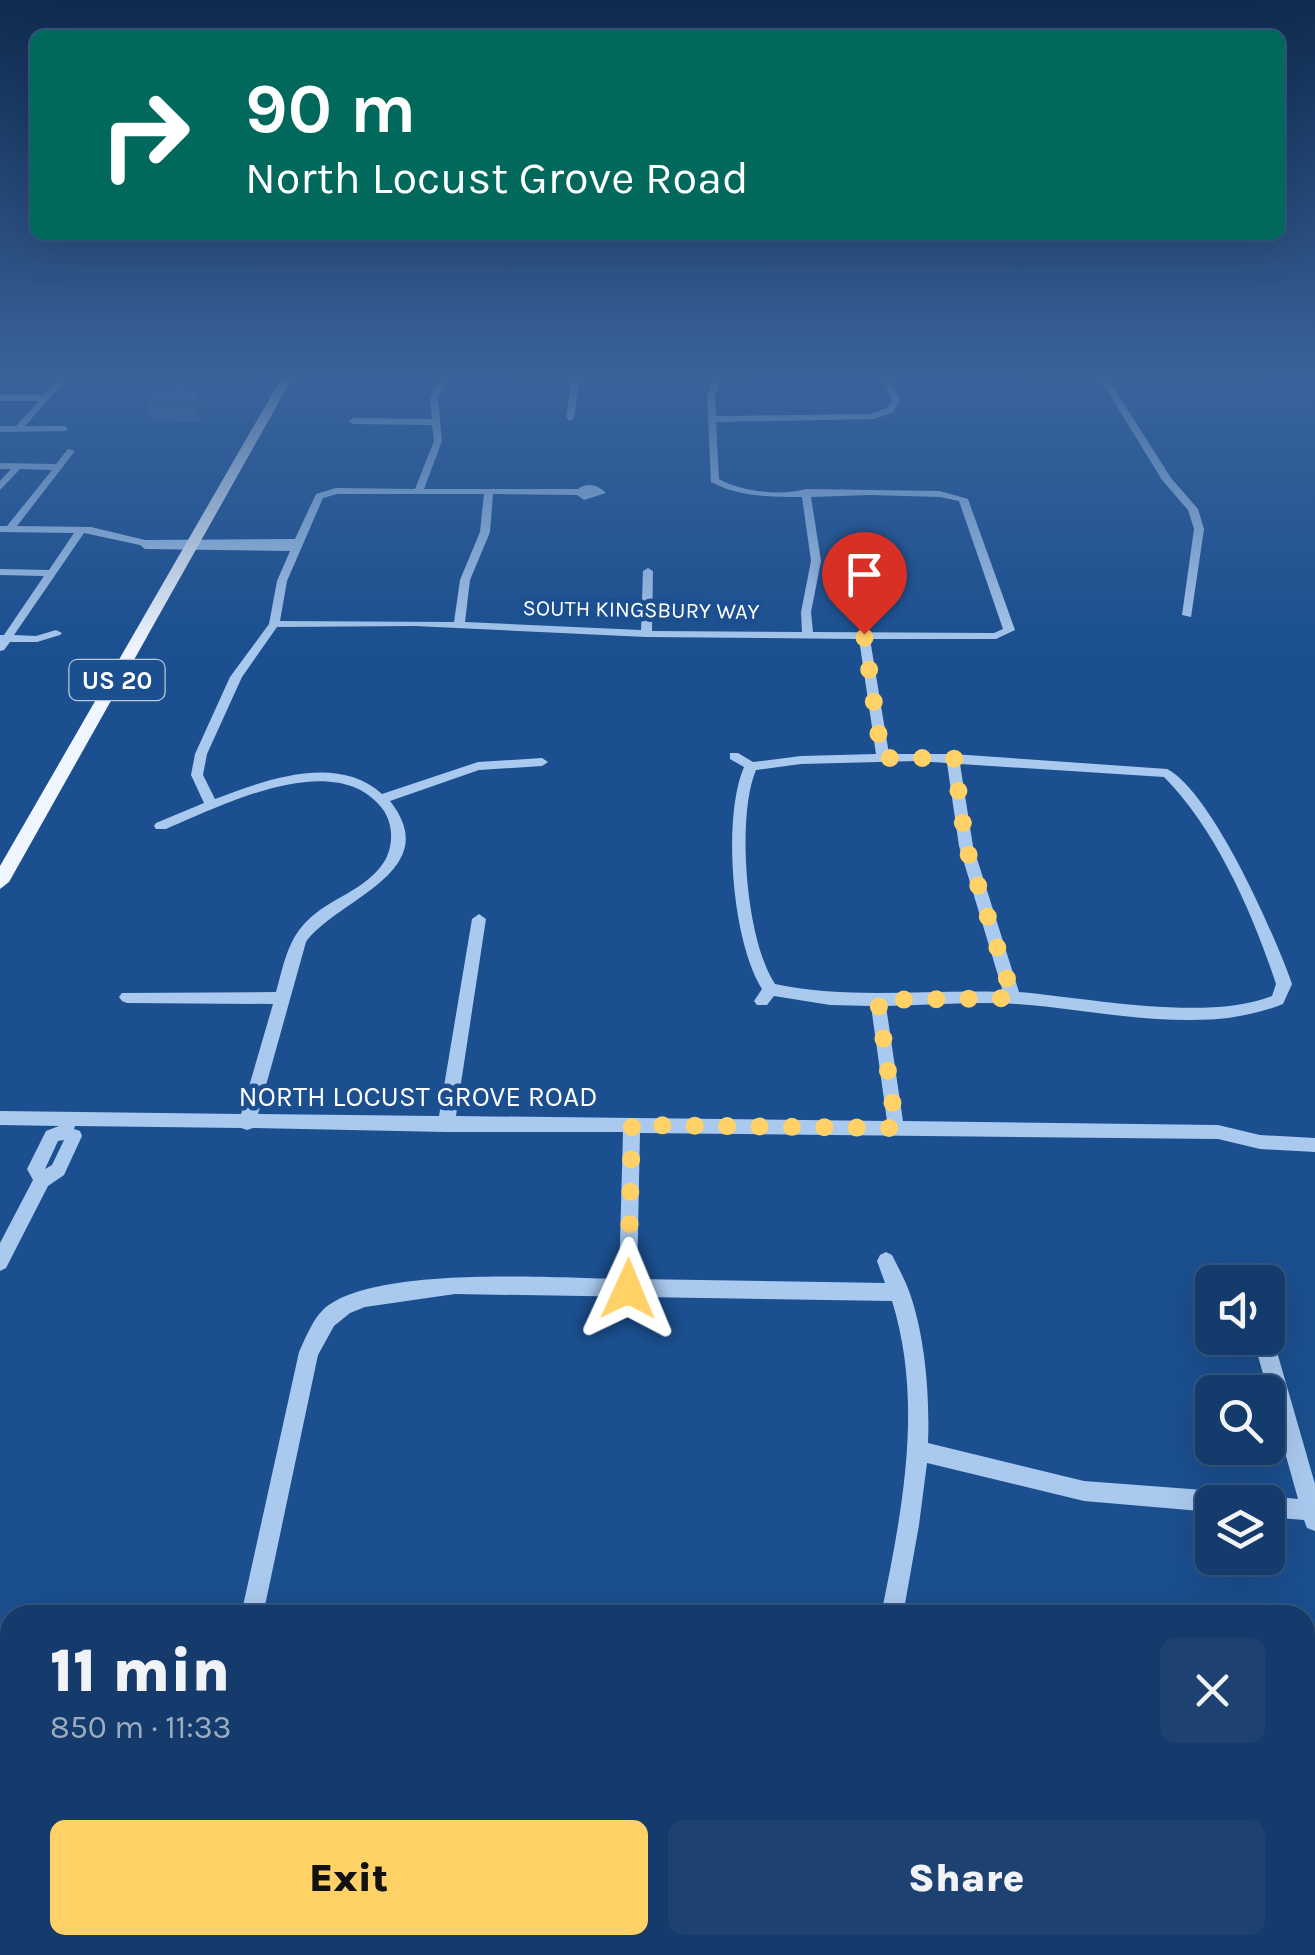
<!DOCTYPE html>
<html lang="en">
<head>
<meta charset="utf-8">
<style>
  :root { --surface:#143b6b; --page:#1d4271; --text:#f1f3f6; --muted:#9dadc1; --line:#33557e; --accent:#ffd166 }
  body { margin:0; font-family:Karla,sans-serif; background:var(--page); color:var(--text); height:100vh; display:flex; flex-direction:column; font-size:38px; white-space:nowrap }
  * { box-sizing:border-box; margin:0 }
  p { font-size:32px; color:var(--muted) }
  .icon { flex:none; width:55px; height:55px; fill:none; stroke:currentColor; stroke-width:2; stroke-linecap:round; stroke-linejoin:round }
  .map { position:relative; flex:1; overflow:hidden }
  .side { position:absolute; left:0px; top:1605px; width:1315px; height:350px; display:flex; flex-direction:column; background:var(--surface); border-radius:30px 30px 0 0; box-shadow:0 10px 40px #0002,0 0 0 2px var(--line) }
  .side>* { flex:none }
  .banner { position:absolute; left:30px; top:30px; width:1255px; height:210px; border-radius:15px; box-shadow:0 10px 40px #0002,0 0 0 2px var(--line); background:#00695c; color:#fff; overflow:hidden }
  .tools { position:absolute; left:1195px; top:1265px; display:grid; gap:20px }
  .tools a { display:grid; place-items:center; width:90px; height:90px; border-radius:15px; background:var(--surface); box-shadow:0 10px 40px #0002,0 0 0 2px var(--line); font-size:50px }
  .pin { position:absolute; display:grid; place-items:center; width:85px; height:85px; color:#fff; margin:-102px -42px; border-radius:50% 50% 50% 0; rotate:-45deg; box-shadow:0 0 10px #0007 }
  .pin .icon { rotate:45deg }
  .me { position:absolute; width:110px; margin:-55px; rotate:1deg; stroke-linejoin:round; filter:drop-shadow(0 0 8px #0008) }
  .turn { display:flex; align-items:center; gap:35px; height:210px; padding:0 50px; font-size:45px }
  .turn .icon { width:130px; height:130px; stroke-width:2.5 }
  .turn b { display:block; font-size:70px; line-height:85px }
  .round { display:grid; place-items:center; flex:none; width:105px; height:105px; border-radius:15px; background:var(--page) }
  .headline { display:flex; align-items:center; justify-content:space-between; height:170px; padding:0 50px }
  h1 { font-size:60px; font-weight:800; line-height:75px }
  .action { display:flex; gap:20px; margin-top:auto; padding:20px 50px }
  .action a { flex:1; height:115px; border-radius:15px; background:var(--accent); color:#111; font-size:40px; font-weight:800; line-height:115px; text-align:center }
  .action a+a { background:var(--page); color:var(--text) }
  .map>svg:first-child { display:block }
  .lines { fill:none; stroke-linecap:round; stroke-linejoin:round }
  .minor { fill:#a9c9ee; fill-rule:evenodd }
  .major { fill:#f0f6ff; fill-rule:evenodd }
  .wall { fill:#3a679d }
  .shaded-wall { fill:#305480 }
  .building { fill:#4478b7; stroke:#305480; stroke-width:2.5 }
  .route { stroke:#ffd166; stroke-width:18; stroke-dasharray:0 32.4 }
  .labels { text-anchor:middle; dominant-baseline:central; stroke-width:9; stroke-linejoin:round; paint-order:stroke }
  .far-street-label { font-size:22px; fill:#fff; stroke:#1b4f8f }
  .shield { fill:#1b4f8f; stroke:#bbcadd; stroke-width:2.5 }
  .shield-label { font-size:25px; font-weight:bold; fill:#fff }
  .street-label { font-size:28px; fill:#fff; stroke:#1b4f8f }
</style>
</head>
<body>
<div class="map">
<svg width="1315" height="1955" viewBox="0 0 1315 1955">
  <rect width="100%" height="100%" fill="#1b4f8f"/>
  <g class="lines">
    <g class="minor">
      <polygon points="59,377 68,377 25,426 64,426 67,427 67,431 0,432 0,426 16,426 39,401 0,401 0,395 43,395"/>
      <path d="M441 377H449L438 397 442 441 424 489H578C587 482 598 485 606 493L584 500 577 495 493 494 490 532 470 580 465 622 641 630 643 571 648 568 653 571 652 631 802 632 801 612 811 561 802 497C771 497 739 497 711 482L707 395 713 377H721L715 395 716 416 871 414 887 408 892 401 882 377H890L900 401 893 412 875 419 716 422 719 479C742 492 781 496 806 489L940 491 968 499 1015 630 996 639H870L889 754H953L1167 769C1212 792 1275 935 1292 984L1283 1004C1203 1037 1102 1010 1017 1004 974 1001 930 1005 886 1006L903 1121 1218 1125 1260 1135 1315 1138V1152L1260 1149 1218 1139 640 1133 637 1279 885 1283 877 1261 880 1255 886 1252 892 1255C898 1267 905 1280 909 1291 925 1335 930 1395 928 1443L1084 1481 1217 1491 1224 1495 1227 1502H1212V1512L1084 1501 927 1463 919 1525 903 1615H881C902 1512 924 1404 892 1301L455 1294 365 1307 350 1313 334 1326 318 1355 263 1615H241L299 1352C305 1339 312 1321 322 1311 367 1265 554 1278 619 1279L623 1132H446L253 1128 247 1130 241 1128 75 1126 74 1129 80 1131 82 1136 64 1175 48 1186 6 1268 0 1271V1243L33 1180 27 1169 46 1131 59 1126 0 1125V1111L241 1114 273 1004 127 1003 122 1001 119 997 122 993 276 992C283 968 287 941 306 922 329 898 365 891 384 862 393 847 394 827 384 811 338 745 221 806 166 829H156L154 826 156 823 204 803 191 775 195 754 230 677 269 624 277 581 290 551 145 549 140 545 84 533 14 635 36 636 56 630 62 633 60 635 37 642H10L4 650 0 651V635H4L44 576 0 575V569L49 570 74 533 0 532V526H7L52 470 20 469 0 490V481L11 469H0V463L56 464 68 449 75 451 17 526 91 527 145 540 295 539 316 494 336 488 415 489 434 441 432 425 353 424 349 421 353 418 432 419 430 397ZM337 494H484L480 532 460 580 454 622 280 621 287 581 323 498ZM870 495 940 497 959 501 1003 629 994 633 813 632 811 612 821 561 811 497ZM415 626 646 637 859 639 876 754 801 756 753 762 738 753H730V759L744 767C722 818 732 942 762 989L754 1001 757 1005H767L774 996 830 1005 871 1006 887 1121 456 1116 486 919 479 914 472 919 439 1116 258 1114 306 942C337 899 446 872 390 801L479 770 542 766 548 762 542 758 478 762 382 794C337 753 265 780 215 799L203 775 207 754 242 677 277 627ZM917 761 947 763 959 846 1003 992C927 989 851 1000 775 984 746 941 736 817 756 770L801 764ZM960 764 1164 777C1216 829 1253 914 1276 984L1272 996C1207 1022 1089 998 1019 992L973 846ZM64 1140 52 1165 45 1169 58 1141Z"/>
      <polygon points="568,377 576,377 579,382 574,418 570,421 566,418 571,382"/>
      <polygon points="1099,377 1107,377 1171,478 1198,509 1204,529 1191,617 1182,615 1194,529 1188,510 1162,480"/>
      <polygon points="1245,1264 1252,1267 1256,1282 1238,1282 1236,1273 1238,1267"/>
      <polygon points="1268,1330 1273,1338 1315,1484 1315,1531 1307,1528 1304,1520 1268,1517 1268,1502 1259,1502 1268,1496 1298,1499 1253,1338 1268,1338"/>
      <polygon points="1315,1893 1315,1955 1299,1955 1300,1945 1305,1945 1305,1899"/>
      <polygon points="168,1945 194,1945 192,1955 166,1955"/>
      <polygon points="779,1945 805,1945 801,1955 775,1955"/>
    </g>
    <polygon class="major" points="282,377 293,377 9,882 0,889 0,866"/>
  </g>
  <polygon class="wall" points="180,386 208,409 200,422 152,421 146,403"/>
  <polygon class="shaded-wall" points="202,391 208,409 200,422 194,403"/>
  <polygon class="building" points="180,386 202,391 194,403 146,403 154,392"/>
  <linearGradient id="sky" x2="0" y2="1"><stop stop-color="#0f2b4f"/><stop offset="0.58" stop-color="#39639b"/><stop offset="1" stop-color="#39639b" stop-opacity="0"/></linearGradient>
  <rect width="1315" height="651" fill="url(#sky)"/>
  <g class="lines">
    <polyline class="route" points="628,1289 632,1125 896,1128 878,1000 1013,998 966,846 954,758 882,758 864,634"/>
  </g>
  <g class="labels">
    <g class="far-street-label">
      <text transform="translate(641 610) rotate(1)">SOUTH KINGSBURY WAY</text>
    </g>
    <rect class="shield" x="69.5" y="660" width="95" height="40" rx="8"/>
    <g class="shield-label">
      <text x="117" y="680">US 20</text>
    </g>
    <g class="street-label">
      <text x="418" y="1096">NORTH LOCUST GROVE ROAD</text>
    </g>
  </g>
</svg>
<div class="tools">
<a><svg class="icon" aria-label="sound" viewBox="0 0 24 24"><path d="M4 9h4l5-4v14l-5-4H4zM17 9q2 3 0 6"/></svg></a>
<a><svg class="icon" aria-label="search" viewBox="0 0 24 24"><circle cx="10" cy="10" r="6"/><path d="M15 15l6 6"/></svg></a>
<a><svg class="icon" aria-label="layers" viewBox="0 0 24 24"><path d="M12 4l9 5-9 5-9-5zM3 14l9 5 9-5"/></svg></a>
</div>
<div class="pin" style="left:864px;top:634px;background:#d93025"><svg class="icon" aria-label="arrive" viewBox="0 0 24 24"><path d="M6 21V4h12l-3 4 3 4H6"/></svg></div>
<svg class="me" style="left:628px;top:1289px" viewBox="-20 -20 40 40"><path d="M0-17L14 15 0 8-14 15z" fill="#ffd166" stroke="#fff" stroke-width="4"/></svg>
<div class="banner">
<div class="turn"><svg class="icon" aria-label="right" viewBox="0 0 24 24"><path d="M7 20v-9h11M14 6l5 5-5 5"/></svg><div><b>90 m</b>North Locust Grove Road</div></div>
</div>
<section class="side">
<div class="headline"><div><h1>11 min</h1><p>850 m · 11:33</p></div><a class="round"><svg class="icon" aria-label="close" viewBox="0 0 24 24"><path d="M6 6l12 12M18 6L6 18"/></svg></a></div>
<div class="action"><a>Exit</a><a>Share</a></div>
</section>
</div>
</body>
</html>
